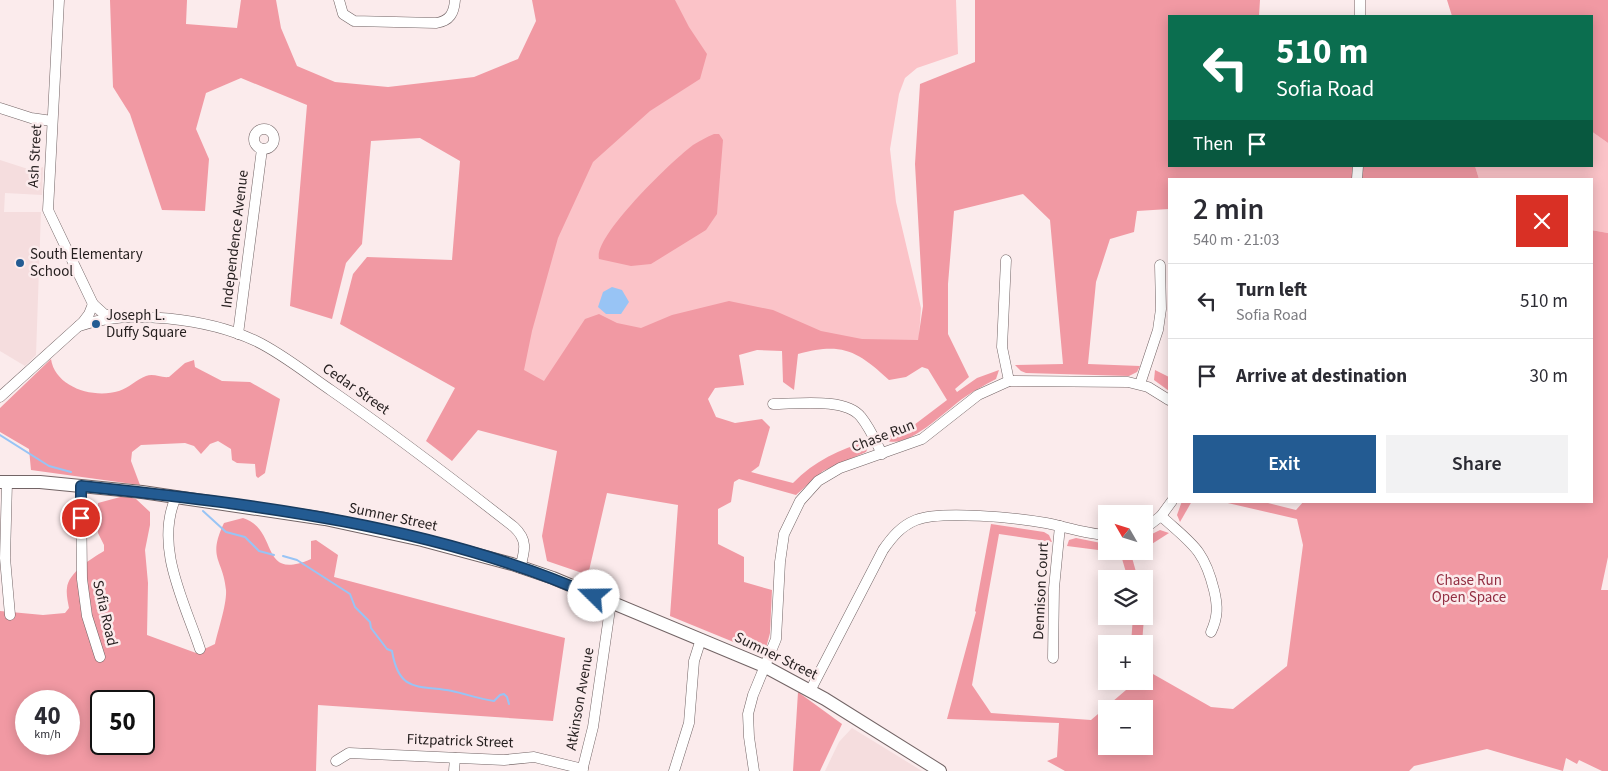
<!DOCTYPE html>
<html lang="en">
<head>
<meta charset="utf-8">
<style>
  :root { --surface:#fff; --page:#f2f2f3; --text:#2b2b33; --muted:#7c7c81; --line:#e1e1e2; --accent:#235b92 }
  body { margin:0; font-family:"Source Sans 3",sans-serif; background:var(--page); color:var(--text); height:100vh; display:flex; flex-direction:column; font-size:19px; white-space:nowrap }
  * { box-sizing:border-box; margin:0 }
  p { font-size:16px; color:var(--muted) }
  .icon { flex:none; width:28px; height:28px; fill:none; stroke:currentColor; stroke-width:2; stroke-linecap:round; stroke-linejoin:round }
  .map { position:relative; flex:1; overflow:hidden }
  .sheet { position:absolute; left:1168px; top:178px; width:425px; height:325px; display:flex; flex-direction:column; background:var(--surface); border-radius:0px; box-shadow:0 2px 12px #0003 }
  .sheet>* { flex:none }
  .top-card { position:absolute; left:1168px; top:15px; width:425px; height:152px; border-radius:0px; box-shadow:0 2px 12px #0003; background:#0b6e4f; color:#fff; overflow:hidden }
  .needle { width:32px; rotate:309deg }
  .controls { position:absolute; left:1098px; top:505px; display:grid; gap:10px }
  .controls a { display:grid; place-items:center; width:55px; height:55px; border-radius:0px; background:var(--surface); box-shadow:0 2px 12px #0003; font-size:25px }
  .speed { position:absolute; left:15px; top:690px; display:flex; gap:10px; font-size:25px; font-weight:700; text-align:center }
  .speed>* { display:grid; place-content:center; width:65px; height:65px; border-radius:50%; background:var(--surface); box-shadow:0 2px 12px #0003; line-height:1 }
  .speed small { font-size:12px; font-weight:400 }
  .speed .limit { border:2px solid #111; border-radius:8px; background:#fff; color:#111 }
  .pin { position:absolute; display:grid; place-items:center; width:42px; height:42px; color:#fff; margin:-21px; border:2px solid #fff; border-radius:50%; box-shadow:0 1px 5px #0007 }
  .me { position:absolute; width:55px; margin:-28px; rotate:292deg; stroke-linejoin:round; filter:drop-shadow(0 0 4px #0008) }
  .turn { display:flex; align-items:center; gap:18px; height:105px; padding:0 25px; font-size:22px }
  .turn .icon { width:65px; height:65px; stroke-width:2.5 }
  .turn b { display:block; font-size:35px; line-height:42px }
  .then { display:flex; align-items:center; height:48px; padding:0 25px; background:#0003; gap:10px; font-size:19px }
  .round { display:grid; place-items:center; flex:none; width:52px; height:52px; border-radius:0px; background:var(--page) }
  .overview { display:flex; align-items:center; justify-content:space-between; height:85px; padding:0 25px }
  h1 { font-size:30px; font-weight:600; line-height:38px }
  .primary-button { display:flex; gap:10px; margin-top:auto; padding:10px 25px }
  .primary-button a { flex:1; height:58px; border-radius:0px; background:var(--accent); color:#fff; font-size:20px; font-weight:600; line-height:58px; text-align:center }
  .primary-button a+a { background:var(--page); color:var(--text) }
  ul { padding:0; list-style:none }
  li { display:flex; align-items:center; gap:15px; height:75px; padding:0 25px; border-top:1px solid var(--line) }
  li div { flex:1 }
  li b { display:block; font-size:19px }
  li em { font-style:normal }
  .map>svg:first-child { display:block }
  .built { fill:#f5ddde }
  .green { fill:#fbc3c8 }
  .forest { fill:#f199a3; fill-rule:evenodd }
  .water { fill:#98c4f5 }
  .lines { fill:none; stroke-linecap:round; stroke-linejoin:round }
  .stream { stroke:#98c4f5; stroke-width:2 }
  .minor-casing { stroke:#726465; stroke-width:11 }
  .major-casing { stroke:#726465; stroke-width:14 }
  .minor { stroke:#fff; stroke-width:10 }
  .major { stroke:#fff; stroke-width:12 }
  .route-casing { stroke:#173b5f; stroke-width:12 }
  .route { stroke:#235b92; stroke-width:9 }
  .poi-dot { fill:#235b92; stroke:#fbebec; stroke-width:2 }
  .labels { text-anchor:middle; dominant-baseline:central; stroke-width:5; stroke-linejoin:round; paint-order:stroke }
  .street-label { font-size:15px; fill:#241e1e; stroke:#fbebec }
  .poi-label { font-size:15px; fill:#241e1e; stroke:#fbebec; text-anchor:start }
  .park-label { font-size:15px; fill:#922e42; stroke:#fbebec }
</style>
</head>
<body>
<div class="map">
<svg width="1608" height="771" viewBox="0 0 1608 771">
  <rect width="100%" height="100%" fill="#fbebec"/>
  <g class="built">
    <polygon points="0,160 31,170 43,167 42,195 5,193 4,212 41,212 36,355 25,366 0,351"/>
    <polygon points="852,728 922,771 825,771 839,742"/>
  </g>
  <g class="green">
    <polygon points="663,0 956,0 958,54 917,68 905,78 899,94 890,149 896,202 921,308 918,352 698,313 543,393 511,379 547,221"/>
    <polygon points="1591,131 1608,143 1608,233 1591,230 1591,179 1479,179 1475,166 1591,166"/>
  </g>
  <g class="forest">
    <path d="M110 0H187L186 24 237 28 241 0H276L281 28 297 66 335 82 388 87 474 77 518 59 536 21 532 0H675L689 27 707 54 700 79 650 111 593 162 558 238 532 331 524 370 544 381 585 319 599 314 617 323 641 328 672 315 729 301 773 310 821 331 862 339 918 340 923 306 915 164 920 84 975 62V0H1260L1259 16H1169V166H1475L1479 179H1169V209L1137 211 1134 232 1110 239 1096 282 1088 364 1140 366 1137 372 1129 376 1026 373 1021 371 1015 365 1063 364 1050 220 1023 194 954 211 948 284V334L969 377 955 389 957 392 977 378 999 370 996 379C985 385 975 390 965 397 947 409 910 448 888 441L885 436 914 425 947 400 928 369 922 367 906 377 889 380C857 350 841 342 798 354L794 390 783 382 782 351 757 350 739 355 744 385 715 388 708 399 716 417 735 423 762 419 770 427 759 466 751 472 793 483C814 461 840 449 869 441L870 443 866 452 823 471 796 495 739 479 734 482 731 502 718 509V544L744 557V582L772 590 770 633 766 648 758 652 670 616 678 505 607 493 588 575 547 561 542 536 557 451 478 430 452 461 426 441 455 388 340 324 353 274 367 257 452 260 460 161 420 138 371 141 362 244 346 263 332 319 290 306 307 105 241 78 206 93 196 129 209 159 205 211 162 210 130 114 113 87Z"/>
    <polygon points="1447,0 1608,0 1608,143 1591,131 1591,16 1452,16"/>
    <path d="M714 134H719L723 140 717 214 706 230 651 264 631 266 599 259C593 236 674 159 693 145 700 141 706 137 714 134Z"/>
    <path d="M1591 230 1608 233V557L1601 590H1608V771H1602L1579 760 1577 764 1566 758 1563 771 1487 749 1414 766 1409 771H1065L1047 761 1057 757 1059 723 947 719 976 612 975 611 991 524 1044 532 1049 535 1052 542 999 534 972 685 991 713 1091 720 1126 690 1127 681H1144V672L1149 678 1153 674 1211 707 1233 709 1287 666 1303 545 1297 519 1219 501H1260L1296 510 1304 501H1591ZM1106 709H1144V746H1106Z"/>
    <path d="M51 359C55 387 93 399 119 391 129 388 137 379 146 376 154 373 160 378 169 377L185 363 194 360 195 367 222 381 250 382 280 399 265 473 258 478 256 476 255 464 237 463 232 460 231 449 218 441 210 444 201 454 194 446 185 443 141 445 132 452 131 461 140 485 31 470 29 449 0 432V408Z"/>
    <polygon points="1155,370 1169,377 1169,391 1154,380"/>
    <path d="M124 496 136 499 150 512V525L145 550 148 583 147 635 196 653 215 644C218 630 227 604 226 590 223 558 207 559 224 523L243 518C280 530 258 582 311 559V541L316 540 338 555 334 577 565 638 553 721 318 705 316 771H0V611L43 615 65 613 69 608C68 602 66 594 67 588 68 573 92 558 104 551V545L98 533V503ZM26 701H69V744H26ZM101 701H144V744H101Z"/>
    <polygon points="1182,501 1192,501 1180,522 1177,515"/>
    <polygon points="1160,530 1169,533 1144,549 1144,538"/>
    <polygon points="1076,538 1106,544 1106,551 1067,546 1069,540"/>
    <polygon points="1111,551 1137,551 1131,554 1138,579 1128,579 1120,552"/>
    <polygon points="1144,598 1145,604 1142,644 1131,644 1133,616 1144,616"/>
    <polygon points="798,692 842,724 820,771 793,771"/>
  </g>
  <polygon class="water" points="612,287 622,290 629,302 621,314 606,314 598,307 603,292"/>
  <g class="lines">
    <g class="stream">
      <polyline points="0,435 49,466 71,472"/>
      <polyline points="203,511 226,532 245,537 259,551 274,555"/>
      <path d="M283 556 297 560 350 594 355 607 370 622 371 628 387 649 392 651C399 693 418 685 452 691 466 694 479 699 494 701L500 695 504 694 507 697 509 704"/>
    </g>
    <g class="minor-casing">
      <g id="minor">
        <polyline points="59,0 48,210 93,304 104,314 114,317"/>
        <path d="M339 0 343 14 354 21 436 23C450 21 454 13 455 0"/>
        <polyline points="1360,16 1360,0"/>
        <polyline points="0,108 31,118 52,121"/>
        <circle cx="264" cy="139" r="10"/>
        <polyline points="1357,179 1358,166"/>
        <polyline points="1006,260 1002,347 1009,381"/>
        <path d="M79 326C128 308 209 319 256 341 283 354 307 374 332 391 394 434 454 480 514 527 528 540 525 550 520 568"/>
        <polyline points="238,334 262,149"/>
        <polyline points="1140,384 1158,330 1161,309 1160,265"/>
        <polyline points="0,397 83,322 89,314 93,304"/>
        <path d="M773 404C796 404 846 397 861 417 870 428 876 442 882 454"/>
        <polyline points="7,482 5,558 10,615"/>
        <polyline points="81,486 82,579 87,616 100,657"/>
        <path d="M176 497C154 546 184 601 200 649"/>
        <path d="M1161 516C1192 544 1204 549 1214 590 1218 606 1218 617 1211 632"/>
        <polyline points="1144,529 1161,516 1172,501"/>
        <polyline points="1053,658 1054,588 1060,526"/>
        <path d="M810 691 883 550C892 537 901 526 916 520 940 510 1019 518 1046 523 1066 527 1086 534 1106 535"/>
        <polyline points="336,761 349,753 504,760 534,757 583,769"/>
        <polyline points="454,771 455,758"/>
        <polyline points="582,771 593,727 611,602"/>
        <polyline points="674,771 689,723 694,661 701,639"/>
        <polyline points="754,771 749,737 748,714 753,695 776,639 780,562 784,534 800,501 818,481 840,468 922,439 978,395 1009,381 1128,382 1148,387 1169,400"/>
      </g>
    </g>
    <g class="major-casing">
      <polyline id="major" points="0,482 40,482 142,492 325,519 422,540 512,564 553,578 764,666 825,699 940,771"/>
    </g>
    <use href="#minor" class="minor"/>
    <use href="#major" class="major"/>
  </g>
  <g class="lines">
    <g class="route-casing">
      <path id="route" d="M81 518V486C253 504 435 525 594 596"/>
    </g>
    <use href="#route" class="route"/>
  </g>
  <g class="poi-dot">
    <circle cx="20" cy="263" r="5"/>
    <circle cx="96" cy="324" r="5"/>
  </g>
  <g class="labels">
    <g class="street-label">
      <text transform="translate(35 156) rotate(-87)">Ash Street</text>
      <text transform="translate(235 239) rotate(-83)">Independence Avenue</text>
      <text transform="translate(356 389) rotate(35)">Cedar Street</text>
      <text transform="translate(883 436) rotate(-21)">Chase Run</text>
      <text transform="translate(393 517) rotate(12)">Sumner Street</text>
      <text transform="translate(1041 591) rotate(-87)">Dennison Court</text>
      <text transform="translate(105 613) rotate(77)">Sofia Road</text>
      <text transform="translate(776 656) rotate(26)">Sumner Street</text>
      <text transform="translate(580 699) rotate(-80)">Atkinson Avenue</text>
      <text transform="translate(460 741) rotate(2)">Fitzpatrick Street</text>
    </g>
    <g class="poi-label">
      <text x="30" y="254">South Elementary<tspan x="30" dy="17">School</tspan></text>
      <text x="106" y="315">Joseph L.<tspan x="106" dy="17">Duffy Square</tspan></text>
    </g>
    <g class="park-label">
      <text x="1469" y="580">Chase Run<tspan x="1469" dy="17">Open Space</tspan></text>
    </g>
  </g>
</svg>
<div class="controls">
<a><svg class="needle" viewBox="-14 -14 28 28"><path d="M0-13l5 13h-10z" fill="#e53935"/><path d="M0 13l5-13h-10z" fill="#7c7c81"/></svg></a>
<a><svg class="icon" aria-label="layers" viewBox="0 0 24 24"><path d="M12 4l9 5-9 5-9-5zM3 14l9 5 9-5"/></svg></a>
<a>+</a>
<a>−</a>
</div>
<div class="speed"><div>40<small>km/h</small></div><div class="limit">50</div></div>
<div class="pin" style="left:81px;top:518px;background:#d93025"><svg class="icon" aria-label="arrive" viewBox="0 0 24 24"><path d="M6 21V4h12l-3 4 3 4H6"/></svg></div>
<svg class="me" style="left:594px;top:596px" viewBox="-20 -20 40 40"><circle r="19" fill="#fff"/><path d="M0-13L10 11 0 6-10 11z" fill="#235b92"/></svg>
<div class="top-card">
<div class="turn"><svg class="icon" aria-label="left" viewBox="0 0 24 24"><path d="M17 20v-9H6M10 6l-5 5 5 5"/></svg><div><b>510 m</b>Sofia Road</div></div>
<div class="then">Then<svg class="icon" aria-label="arrive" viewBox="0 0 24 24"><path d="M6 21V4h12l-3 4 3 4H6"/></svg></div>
</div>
<section class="sheet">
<div class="overview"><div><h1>2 min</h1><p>540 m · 21:03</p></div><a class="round" style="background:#d93025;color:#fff"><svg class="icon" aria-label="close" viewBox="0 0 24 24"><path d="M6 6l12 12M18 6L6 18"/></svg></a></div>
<ul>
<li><svg class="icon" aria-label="left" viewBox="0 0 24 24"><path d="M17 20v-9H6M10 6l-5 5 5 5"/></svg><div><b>Turn left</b><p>Sofia Road</p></div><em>510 m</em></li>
<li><svg class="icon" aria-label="arrive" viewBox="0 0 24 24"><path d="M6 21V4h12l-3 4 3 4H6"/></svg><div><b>Arrive at destination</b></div><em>30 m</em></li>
</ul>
<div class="primary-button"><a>Exit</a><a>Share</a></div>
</section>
</div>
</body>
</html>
